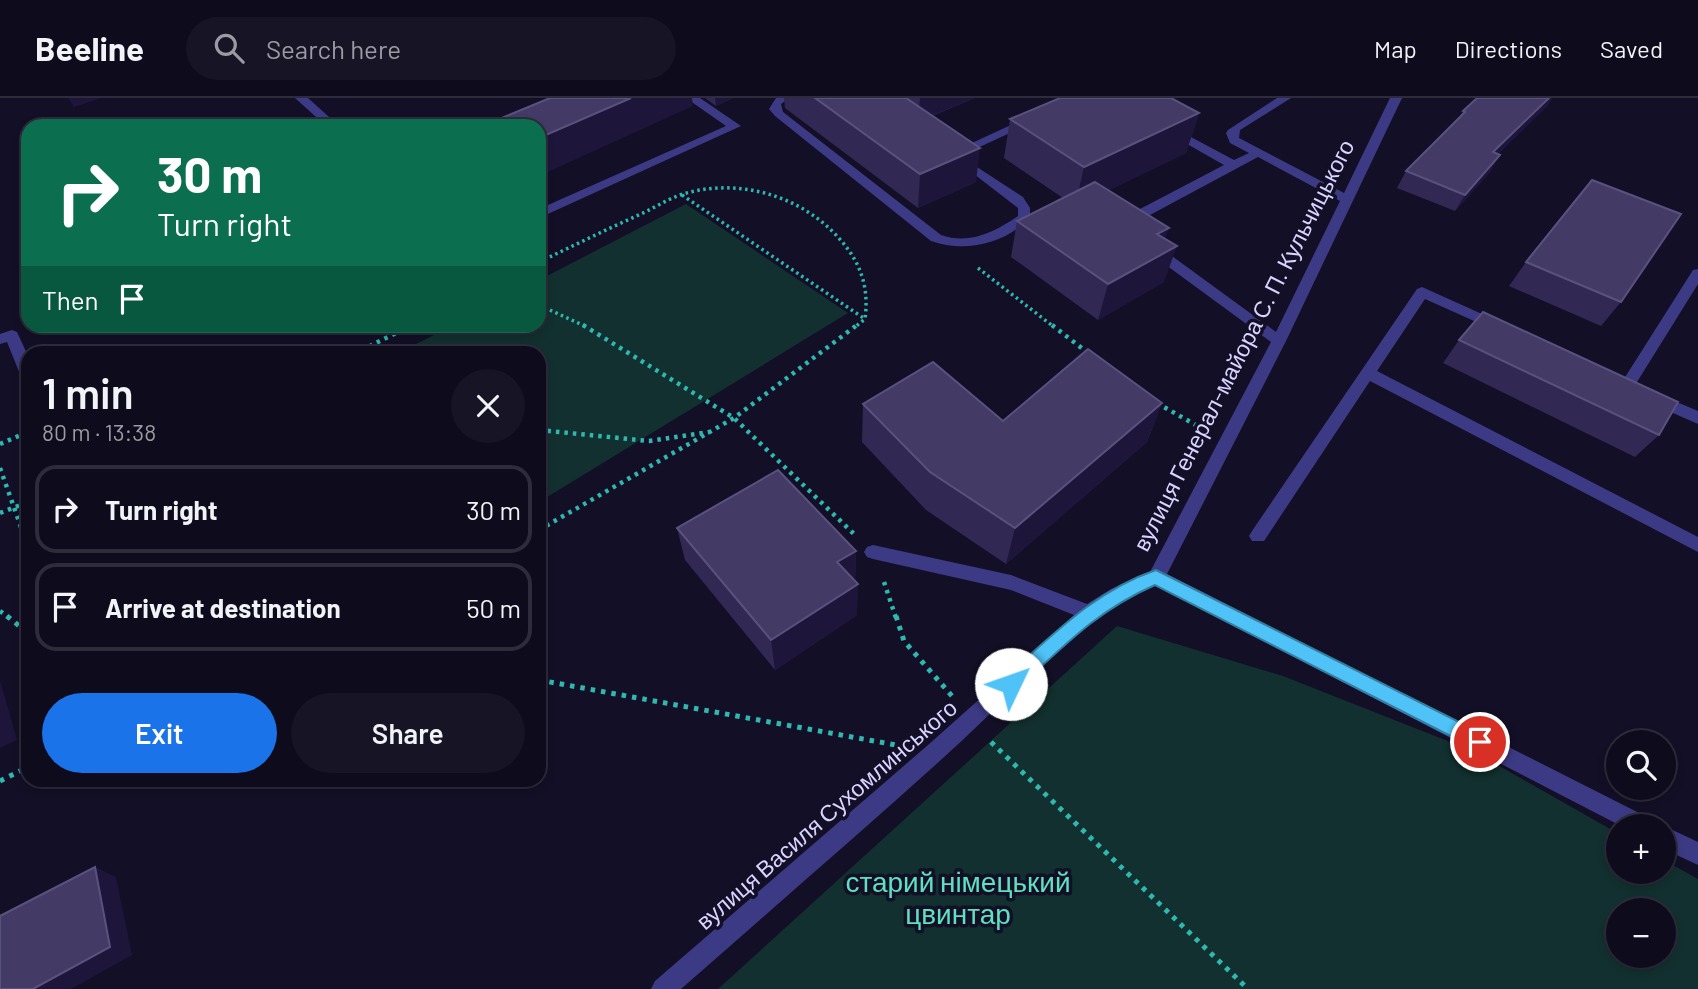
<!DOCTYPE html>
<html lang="en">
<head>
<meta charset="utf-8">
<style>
  :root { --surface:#0e0b1c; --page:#171425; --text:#f1f3f6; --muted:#9b9ba3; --line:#2e2b3b; --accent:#1a73e8 }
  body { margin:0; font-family:Barlow,sans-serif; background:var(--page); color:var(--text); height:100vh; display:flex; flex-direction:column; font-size:26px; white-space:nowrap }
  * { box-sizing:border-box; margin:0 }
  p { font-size:23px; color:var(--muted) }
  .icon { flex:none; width:38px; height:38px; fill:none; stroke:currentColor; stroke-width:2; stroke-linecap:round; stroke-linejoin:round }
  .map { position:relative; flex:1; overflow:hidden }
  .panel { position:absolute; left:21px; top:248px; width:525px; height:441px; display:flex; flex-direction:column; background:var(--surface); border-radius:21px; box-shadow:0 4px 10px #0003,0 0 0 2px var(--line) }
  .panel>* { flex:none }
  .top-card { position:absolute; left:21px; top:21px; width:525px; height:214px; border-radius:21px; box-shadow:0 4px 10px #0003,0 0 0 2px var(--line); background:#0b6e4f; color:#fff; overflow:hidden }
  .tools { position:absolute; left:1606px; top:632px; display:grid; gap:14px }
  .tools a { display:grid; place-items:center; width:70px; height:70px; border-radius:50%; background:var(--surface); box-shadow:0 4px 10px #0003,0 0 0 2px var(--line); font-size:35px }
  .pin { position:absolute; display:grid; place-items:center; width:60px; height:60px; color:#fff; margin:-30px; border:4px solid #fff; border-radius:50%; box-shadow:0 2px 7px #0007 }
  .me { position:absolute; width:77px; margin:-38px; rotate:48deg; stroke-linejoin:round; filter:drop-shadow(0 0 5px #0008) }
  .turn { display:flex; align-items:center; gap:24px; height:147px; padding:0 21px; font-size:32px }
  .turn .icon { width:91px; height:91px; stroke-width:2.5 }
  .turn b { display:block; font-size:49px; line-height:60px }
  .then { display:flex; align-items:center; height:66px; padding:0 21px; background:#0003; gap:14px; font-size:26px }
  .round { display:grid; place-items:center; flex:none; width:74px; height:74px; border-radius:37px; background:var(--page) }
  .head { display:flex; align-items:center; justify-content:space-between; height:119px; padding:0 21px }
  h1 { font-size:42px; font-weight:600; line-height:52px }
  .button { display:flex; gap:14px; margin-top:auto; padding:14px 21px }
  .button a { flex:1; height:80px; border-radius:42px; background:var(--accent); color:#fff; font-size:28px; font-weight:600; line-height:80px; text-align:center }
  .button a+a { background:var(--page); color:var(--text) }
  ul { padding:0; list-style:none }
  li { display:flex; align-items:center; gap:21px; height:88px; margin:0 14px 10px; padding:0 7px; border:4px solid var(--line); border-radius:21px }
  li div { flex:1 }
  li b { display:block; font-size:26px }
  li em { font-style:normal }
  header { display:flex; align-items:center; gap:42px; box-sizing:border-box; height:98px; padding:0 35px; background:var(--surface); border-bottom:2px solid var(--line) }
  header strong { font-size:33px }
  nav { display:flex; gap:38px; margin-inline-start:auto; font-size:24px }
  .search { width:490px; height:63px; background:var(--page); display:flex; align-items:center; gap:18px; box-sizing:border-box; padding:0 24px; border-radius:38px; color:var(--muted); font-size:26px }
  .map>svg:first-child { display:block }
  .green { fill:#12302f; fill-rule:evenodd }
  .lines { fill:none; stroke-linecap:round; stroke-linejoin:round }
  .path-far2 { stroke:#2fb8b0; stroke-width:3.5; stroke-dasharray:2.5 3.5; stroke-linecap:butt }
  .path-far1 { stroke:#2fb8b0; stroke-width:4.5; stroke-dasharray:3.5 5; stroke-linecap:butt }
  .path { stroke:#2fb8b0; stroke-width:5; stroke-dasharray:4.5 6; stroke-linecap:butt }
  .minor { fill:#3d3a85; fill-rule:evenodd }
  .wall { fill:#312854 }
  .shaded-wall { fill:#1d163a }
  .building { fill:#433a66; stroke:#5a527e; stroke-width:2 }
  .route { fill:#4fc3f7; stroke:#337fa1; stroke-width:2 }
  .labels { text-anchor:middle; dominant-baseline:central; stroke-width:7; stroke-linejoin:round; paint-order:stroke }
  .street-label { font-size:23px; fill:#d9d4ff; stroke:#130f26 }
  .near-park-label { font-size:28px; fill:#5fe0c0; stroke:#130f26 }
</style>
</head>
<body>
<header>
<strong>Beeline</strong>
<div class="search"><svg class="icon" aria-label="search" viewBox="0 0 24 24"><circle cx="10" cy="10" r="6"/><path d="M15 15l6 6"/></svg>Search here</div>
<nav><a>Map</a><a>Directions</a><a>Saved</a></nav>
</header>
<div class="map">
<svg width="1698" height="891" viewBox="0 0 1698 891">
  <rect width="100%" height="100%" fill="#130f26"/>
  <g class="green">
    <polygon points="686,106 848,215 539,404 539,256 398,255 452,228 539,228 539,182"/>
    <path d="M1117 528 1283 578 1473 653 1619 736V774H1664V762L1698 781V891H718ZM1619 812H1664V858H1619Z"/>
  </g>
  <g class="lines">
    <g class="path-far2">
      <polyline points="682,97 865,221"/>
      <path d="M539 164C573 148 607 131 641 116 654 110 666 102 680 97 731 80 791 94 830 131 857 157 870 183 865 221L855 229"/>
      <polyline points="978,170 1054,229"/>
      <polyline points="539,207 587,229"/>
    </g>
    <g class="path-far1">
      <polyline points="583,227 734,320 854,436"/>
      <polyline points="1052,227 1088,255"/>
      <polyline points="354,256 410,228"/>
      <polyline points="1157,305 1201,330"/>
      <polyline points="539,332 649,343 709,334"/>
      <polyline points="0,346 28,334"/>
      <polyline points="0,370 28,449"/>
      <polyline points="0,415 28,404"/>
      <polyline points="539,432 734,320 857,227"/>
      <polyline points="884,484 896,520"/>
      <polyline points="0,513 9,520"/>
    </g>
    <g class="path">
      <polyline points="7,518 28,535"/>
      <polyline points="896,518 904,543 952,598"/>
      <polyline points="539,582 896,647"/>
      <polyline points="991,644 1248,891"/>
      <polyline points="0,683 28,669"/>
    </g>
    <g class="minor">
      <polygon points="295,0 308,0 339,28 326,28"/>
      <polygon points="686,0 700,0 741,28 539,120 539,111 726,28"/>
      <path d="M776 0H789L781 6 783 14 941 137C969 147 995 134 1018 118V110L948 56 1026 20H1034V24L960 58 1023 99 1030 110V119C1006 146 965 155 931 143L775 18 769 11Z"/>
      <path d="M1277 0H1291L1240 32 1239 40 1344 95 1390 0H1402L1286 243 1167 476 1651 721 1654 728H1621L1155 487C1075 523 1009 601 943 660 857 738 768 814 681 891H651L655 883 928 647 1074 517 1011 492 873 461 867 459 864 454 867 449 873 447 1011 477 1087 506 1111 491 1150 474 1271 244 1140 148 1129 134V123L1140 111 1224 67 1166 34V30H1174L1234 62 1249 55 1230 45 1226 35 1228 32ZM1258 59 1340 103 1276 234 1150 142 1143 133V124L1150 117Z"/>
      <polygon points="1698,171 1698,186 1632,292 1622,292 1619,288 1622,284 1693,172"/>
      <polygon points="1422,189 1502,225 1504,228 1502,231 1492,231 1425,201 1377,273 1698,439 1698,454 1370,283 1264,443 1252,443 1249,438 1252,433 1417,191"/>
      <polygon points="12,232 17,234 28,258 28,281 20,276 7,244 0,246 0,236"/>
      <polygon points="1653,294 1698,313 1698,326 1648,304 1645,300"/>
      <polygon points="1664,728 1698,744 1698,767 1664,751"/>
    </g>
  </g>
  <g class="wall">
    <polygon points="705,0 733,0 716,8"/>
    <polygon points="784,0 975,0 932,18 976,84 918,110 785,10"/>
    <polygon points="1477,0 1552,0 1547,8 1498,56 1500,57 1490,74 1455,113 1397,90 1406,73 1459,20 1463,13"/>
    <polygon points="1199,15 1186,55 1109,92 1165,141 1164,184 1098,222 1011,159 1017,123 1063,100 1004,60 1010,21"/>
    <polygon points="1526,164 1621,204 1601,228 1509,188"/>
    <polygon points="1459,242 1659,337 1635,359 1443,265"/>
    <polygon points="1162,305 1147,344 1006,466 926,412 862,344 863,306 1003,323"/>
    <polygon points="677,430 856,453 855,484 857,517 775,572 685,462"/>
  </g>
  <g class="shaded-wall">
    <polygon points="68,0 102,0 74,9"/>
    <polygon points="631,0 692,0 693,8 539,78 539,40"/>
    <polygon points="715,0 733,0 716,8"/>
    <polygon points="920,0 975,0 918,23"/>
    <polygon points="1549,0 1552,0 1547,8 1483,71 1493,54"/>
    <polygon points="1199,15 1186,55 1075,109 1084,69"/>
    <polygon points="980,50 976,84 918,110 920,76"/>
    <polygon points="1500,57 1490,74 1455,113 1465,97"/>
    <polygon points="1169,130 1159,158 1177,148 1164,184 1098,222 1108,186 1157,136"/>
    <polygon points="1162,305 1147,344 1006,466 1015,430"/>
    <polygon points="856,453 855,485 837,464"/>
    <polygon points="858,486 857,517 775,572 771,542"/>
    <polygon points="0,582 17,642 0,650"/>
    <polygon points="95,769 116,779 132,857 71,891 33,891"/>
  </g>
  <g class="building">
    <polygon points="550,0 631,0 539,40 539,28 482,28"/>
    <polygon points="815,0 906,0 980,50 920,76"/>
    <polygon points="1060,0 1171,0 1199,15 1084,69 1010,21"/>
    <polygon points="1477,0 1549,0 1493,54 1500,57 1465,97 1406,73 1465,14 1463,13"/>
    <polygon points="1592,82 1681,116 1621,204 1526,164"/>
    <polygon points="1095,84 1169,130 1157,136 1177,148 1108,186 1017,123"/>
    <polygon points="1483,214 1678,304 1659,337 1459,242"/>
    <polygon points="1088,251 1162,305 1015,430 930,374 863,306 933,264 1003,323"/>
    <polygon points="778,372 856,453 837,464 858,486 771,542 677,430"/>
    <polygon points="95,769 110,849 33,891 0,891 0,818"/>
  </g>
  <path class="route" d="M1156 472 1487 638 1490 644 1487 650 1480 653 1474 650 1155 487C1096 513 1064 548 1017 591L1011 593 1004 591 1002 586 1004 580C1052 538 1094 493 1156 472Z"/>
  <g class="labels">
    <g class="street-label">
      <text transform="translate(1243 247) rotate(-63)">вулиця Генерал-майора С. П. Кульчицького</text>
      <text transform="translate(826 716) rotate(-41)">вулиця Василя Сухомлинського</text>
    </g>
    <g class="near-park-label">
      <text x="958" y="783">старий німецький<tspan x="958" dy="32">цвинтар</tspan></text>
    </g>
  </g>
</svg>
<div class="tools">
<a><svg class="icon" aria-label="search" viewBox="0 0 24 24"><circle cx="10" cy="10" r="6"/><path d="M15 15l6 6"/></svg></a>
<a>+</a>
<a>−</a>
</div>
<div class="pin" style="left:1480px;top:644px;background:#d93025"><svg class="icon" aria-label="arrive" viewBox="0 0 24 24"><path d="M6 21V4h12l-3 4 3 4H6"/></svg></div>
<svg class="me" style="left:1011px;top:586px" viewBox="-20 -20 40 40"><circle r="19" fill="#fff"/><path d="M0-13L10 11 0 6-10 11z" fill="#4fc3f7"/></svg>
<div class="top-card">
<div class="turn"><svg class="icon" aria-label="right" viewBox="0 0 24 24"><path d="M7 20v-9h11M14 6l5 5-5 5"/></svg><div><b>30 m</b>Turn right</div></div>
<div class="then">Then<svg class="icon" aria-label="arrive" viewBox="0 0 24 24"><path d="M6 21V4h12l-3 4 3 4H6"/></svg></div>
</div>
<section class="panel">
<div class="head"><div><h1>1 min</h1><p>80 m · 13:38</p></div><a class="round"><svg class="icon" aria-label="close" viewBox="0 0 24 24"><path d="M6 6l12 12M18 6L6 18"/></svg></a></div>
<ul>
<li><svg class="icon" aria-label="right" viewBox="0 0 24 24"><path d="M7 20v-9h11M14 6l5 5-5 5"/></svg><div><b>Turn right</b></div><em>30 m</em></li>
<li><svg class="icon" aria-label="arrive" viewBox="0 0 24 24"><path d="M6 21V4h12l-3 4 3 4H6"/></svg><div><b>Arrive at destination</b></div><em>50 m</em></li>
</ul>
<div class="button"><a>Exit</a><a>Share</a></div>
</section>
</div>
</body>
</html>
